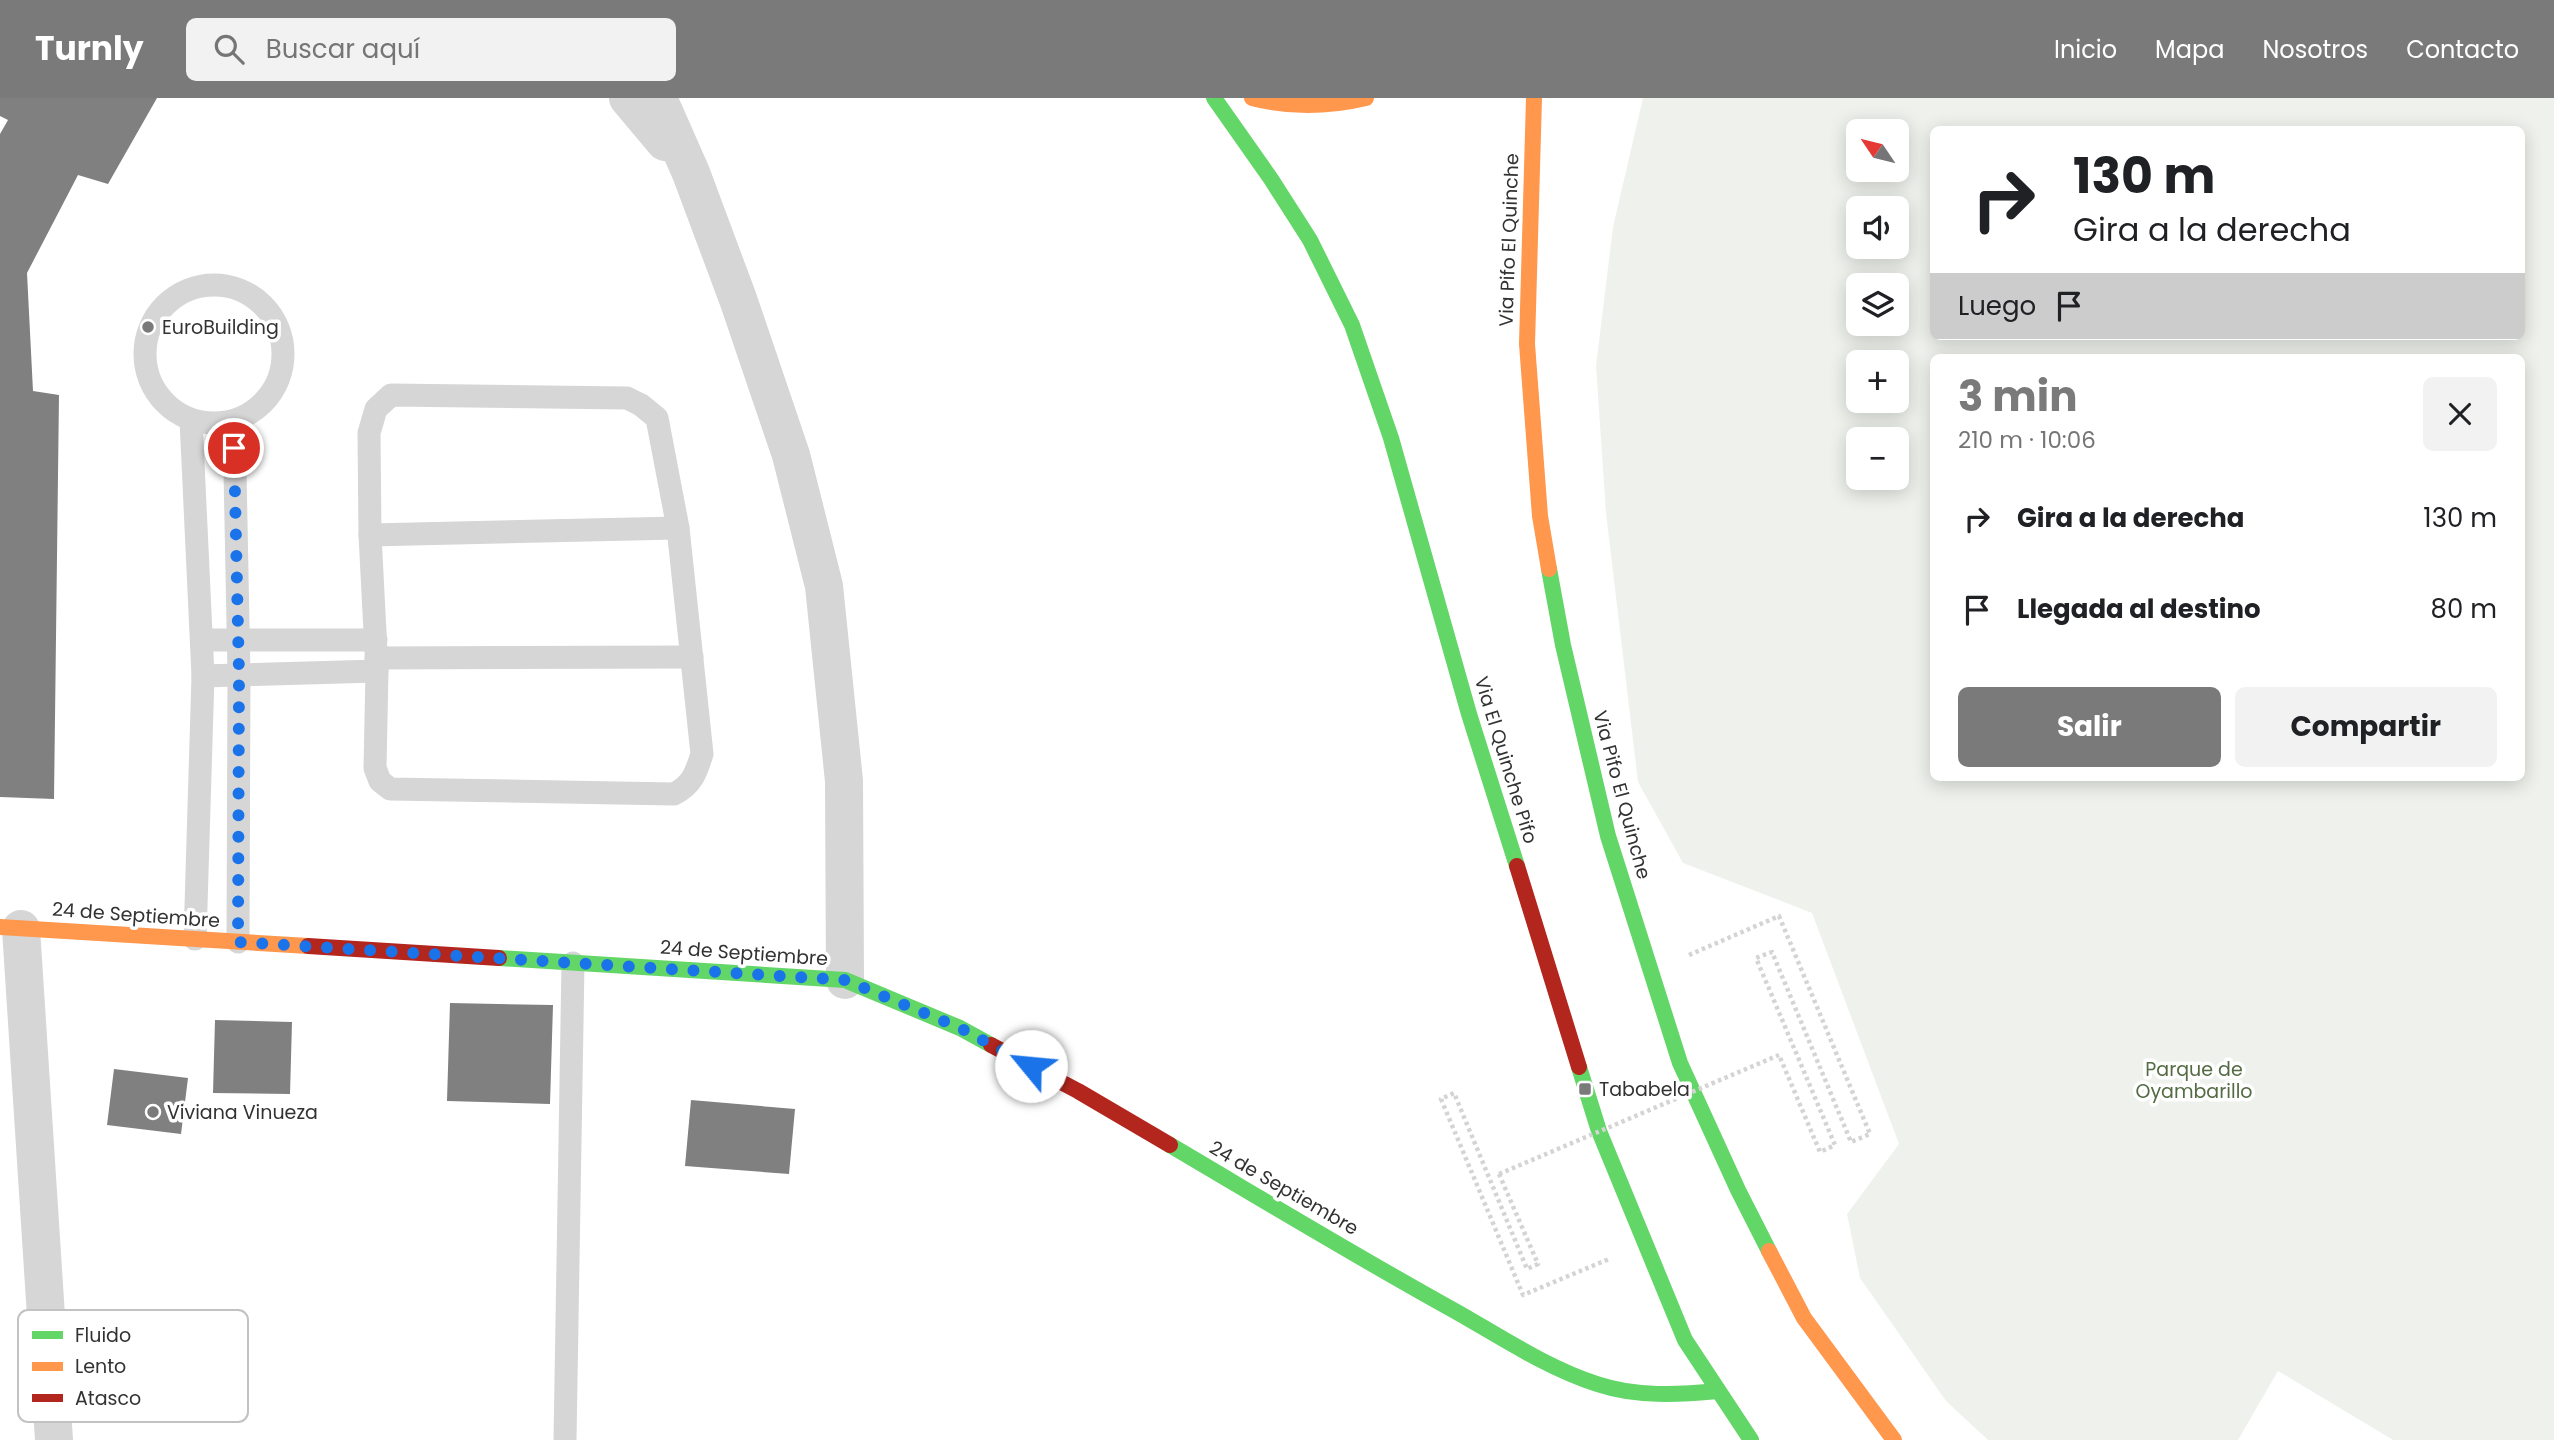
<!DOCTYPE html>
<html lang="es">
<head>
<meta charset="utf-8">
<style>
  :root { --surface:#fff; --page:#f2f2f2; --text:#202124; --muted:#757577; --accent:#7a7a7a }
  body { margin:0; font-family:Poppins,sans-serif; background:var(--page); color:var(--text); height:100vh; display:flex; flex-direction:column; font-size:26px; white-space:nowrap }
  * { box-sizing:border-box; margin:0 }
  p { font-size:23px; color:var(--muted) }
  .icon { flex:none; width:38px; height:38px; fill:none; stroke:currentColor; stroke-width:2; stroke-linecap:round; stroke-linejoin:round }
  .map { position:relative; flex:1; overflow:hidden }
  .drawer { position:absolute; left:1930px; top:256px; width:595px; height:427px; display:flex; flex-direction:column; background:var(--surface); border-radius:10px; box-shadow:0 4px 18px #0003 }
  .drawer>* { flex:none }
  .hud { position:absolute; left:1930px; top:28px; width:595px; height:214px; border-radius:10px; box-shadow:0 4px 18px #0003; background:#fff; color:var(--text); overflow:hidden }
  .needle { width:46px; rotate:305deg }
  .fabs { position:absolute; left:1846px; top:21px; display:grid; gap:14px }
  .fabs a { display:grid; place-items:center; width:63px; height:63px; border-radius:10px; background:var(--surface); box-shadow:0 4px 18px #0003; font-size:35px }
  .pin { position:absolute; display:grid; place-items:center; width:60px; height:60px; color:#fff; margin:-30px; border:4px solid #fff; border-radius:50%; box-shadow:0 2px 7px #0007 }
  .me { position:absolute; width:77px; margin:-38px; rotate:298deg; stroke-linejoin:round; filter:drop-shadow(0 0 5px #0008) }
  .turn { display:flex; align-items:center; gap:24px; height:147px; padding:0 28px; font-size:32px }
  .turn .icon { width:91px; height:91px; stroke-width:2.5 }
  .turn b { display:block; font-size:49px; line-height:60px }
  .then { display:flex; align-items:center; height:66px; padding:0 28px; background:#0003; gap:14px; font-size:26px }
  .round { display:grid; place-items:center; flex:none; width:74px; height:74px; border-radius:10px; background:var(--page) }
  .overview { display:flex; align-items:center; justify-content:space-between; height:119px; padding:0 28px }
  h1 { font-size:42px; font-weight:700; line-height:52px; color:var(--accent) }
  .action { display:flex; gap:14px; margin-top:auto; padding:14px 28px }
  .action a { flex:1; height:80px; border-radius:10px; background:var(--accent); color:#fff; font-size:28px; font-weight:700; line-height:80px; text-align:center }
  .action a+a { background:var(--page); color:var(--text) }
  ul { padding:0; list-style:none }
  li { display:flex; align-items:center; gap:21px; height:91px; padding:0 28px }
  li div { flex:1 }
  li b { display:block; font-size:26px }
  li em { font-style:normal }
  header { display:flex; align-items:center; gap:42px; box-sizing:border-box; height:98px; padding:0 35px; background:var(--accent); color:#fff }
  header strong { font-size:33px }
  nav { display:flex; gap:38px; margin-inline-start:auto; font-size:24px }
  .search { width:490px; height:63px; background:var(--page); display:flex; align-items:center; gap:18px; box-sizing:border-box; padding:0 24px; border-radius:10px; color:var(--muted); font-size:26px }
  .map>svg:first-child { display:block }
  .green { fill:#eff2ec; fill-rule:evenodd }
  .building { fill:#808080 }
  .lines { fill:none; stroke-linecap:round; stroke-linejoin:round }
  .path { stroke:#d4d4d4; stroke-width:4.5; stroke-dasharray:3.5 3.5; stroke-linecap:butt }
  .lane { stroke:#d6d6d6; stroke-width:23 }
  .street { stroke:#d6d6d6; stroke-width:38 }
  .fast { stroke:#63d668; stroke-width:16 }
  .slow { stroke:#ff974d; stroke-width:16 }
  .jam { stroke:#b3261e; stroke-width:16 }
  .path-bridge { stroke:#d4d4d4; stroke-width:4.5; stroke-dasharray:3.5 3.5; stroke-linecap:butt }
  .route { stroke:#1a73e8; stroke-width:12; stroke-dasharray:0 21.6 }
  .poi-dot { fill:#7a7a7a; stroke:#fff; stroke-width:2.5 }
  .labels { text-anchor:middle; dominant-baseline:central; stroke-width:7; stroke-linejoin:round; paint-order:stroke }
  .street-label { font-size:19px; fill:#323232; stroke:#fff }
  .poi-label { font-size:19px; fill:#323232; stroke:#fff; text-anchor:start }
  .park-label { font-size:19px; fill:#546b43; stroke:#fff }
  .key { fill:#fff; stroke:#c2c2c2; stroke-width:2 }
  .key-label { font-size:19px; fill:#323232 }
</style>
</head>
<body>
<header>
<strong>Turnly</strong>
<div class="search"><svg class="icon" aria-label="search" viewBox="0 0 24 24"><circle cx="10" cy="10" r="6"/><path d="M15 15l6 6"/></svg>Buscar aquí</div>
<nav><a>Inicio</a><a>Mapa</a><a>Nosotros</a><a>Contacto</a></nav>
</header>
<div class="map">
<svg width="2554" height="1342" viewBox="0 0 2554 1342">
  <rect width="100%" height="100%" fill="#fff"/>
  <path class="green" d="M1643 0H2554V1342H2393L2278 1273 2238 1342H1988L1946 1303 1860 1180 1847 1116 1899 1046 1812 815 1683 765 1638 684 1606 415 1596 268 1613 129ZM1934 32H2522V238H1934ZM1858 33H1897V72H1858ZM1858 110H1897V149H1858ZM1858 187H1897V226H1858ZM1934 259H2522V679H1934ZM1858 264H1897V303H1858ZM1858 341H1897V380H1858Z"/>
  <g class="building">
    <polygon points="0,0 157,0 108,86 78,77 27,175 33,293 59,297 54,701 0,699 0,36 8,22 0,18"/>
    <polygon points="450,905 553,907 550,1006 447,1003"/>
    <polygon points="215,922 292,924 290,996 213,995"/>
    <polygon points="114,971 188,980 181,1036 107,1027"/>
    <polygon points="691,1002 795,1011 789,1076 685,1068"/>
  </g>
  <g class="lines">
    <g class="path">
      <polyline points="1689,857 1779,818 1870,1036 1851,1044 1772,854 1756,860 1835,1047 1820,1054 1779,957"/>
      <polyline points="1499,1076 1538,1166 1527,1171 1454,995 1441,1001 1523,1197 1609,1161"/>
    </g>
    <g class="lane">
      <circle cx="214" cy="256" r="69"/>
      <path d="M391 297 627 300 641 307 657 320 678 430 702 656C696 675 692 687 674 696L390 691 380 683 375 670 377 573 370 437 369 335 376 311Z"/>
      <polyline points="191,322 203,578 195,841"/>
      <polyline points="234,323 239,576 238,844"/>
      <polyline points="370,437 678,430"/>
      <polyline points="202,542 376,542"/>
      <polyline points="376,560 692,559"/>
      <polyline points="203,578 377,573"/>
      <polyline points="565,1342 573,865"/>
    </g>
    <g class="street">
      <polyline points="628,0 665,44"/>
      <polyline points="658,0 691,75 738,201 791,357 824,488 844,683 845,882"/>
      <polyline points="21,831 54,1342"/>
    </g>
    <g class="fast">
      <polyline points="1214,0 1271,81 1310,142 1352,227 1391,340 1469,616 1517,768"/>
      <polyline points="1549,471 1563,547 1608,738 1680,965 1738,1092 1769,1153"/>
      <polyline points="499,860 845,882 960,930 991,947"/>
      <polyline points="1579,969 1599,1033 1685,1242 1751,1342"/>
      <path d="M1170 1047C1265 1103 1359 1160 1455 1213 1501 1239 1547 1270 1597 1286 1636 1299 1678 1297 1718 1293"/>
    </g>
    <g class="slow">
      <path d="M1252 0C1290 10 1328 9 1366 0"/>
      <polyline points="1534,0 1527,246 1540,418 1549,471"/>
      <polyline points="0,829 308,848"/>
      <polyline points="1769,1153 1804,1220 1894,1342"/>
    </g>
    <g class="jam">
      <polyline points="1517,768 1579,969"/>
      <polyline points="308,848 499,860"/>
      <polyline points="991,947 1078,993 1170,1047"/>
    </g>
    <polyline class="path-bridge" points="1499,1076 1779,957"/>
  </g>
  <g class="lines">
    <polyline class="route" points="234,350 239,576 238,844 845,882 960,930 1031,968"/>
  </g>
  <g class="poi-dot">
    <circle cx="148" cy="229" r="7"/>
    <rect x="1578" y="984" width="14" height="14" rx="3.5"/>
    <circle cx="153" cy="1014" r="7"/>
  </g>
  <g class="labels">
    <g class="street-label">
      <text transform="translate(1509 142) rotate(-88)">Via Pifo El Quinche</text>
      <text transform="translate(1506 662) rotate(73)">Via El Quinche Pifo</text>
      <text transform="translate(1622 697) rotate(75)">Via Pifo El Quinche</text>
      <text transform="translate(136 817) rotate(4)">24 de Septiembre</text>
      <text transform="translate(744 855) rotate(4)">24 de Septiembre</text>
      <text transform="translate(1284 1090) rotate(30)">24 de Septiembre</text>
    </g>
    <g class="poi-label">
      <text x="162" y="229">EuroBuilding</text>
      <text x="1599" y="991">Tababela</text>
      <text x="167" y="1014">Viviana Vinueza</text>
    </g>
    <g class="park-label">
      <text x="2194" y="971">Parque de<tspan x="2194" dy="22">Oyambarillo</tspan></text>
    </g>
  </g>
  <rect x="18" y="1212" width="230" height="112" rx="10" class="key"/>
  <rect x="32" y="1233" width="31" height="8" fill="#63d668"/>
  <rect x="32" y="1264" width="31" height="9" fill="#ff974d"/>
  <rect x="32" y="1296" width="31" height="8" fill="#b3261e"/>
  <g class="key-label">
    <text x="75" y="1244">Fluido</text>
    <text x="75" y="1275">Lento</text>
    <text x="75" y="1307">Atasco</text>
  </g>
</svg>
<div class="fabs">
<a><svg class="needle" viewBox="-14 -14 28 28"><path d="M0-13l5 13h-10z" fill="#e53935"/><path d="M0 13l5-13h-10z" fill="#757577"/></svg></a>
<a><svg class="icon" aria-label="sound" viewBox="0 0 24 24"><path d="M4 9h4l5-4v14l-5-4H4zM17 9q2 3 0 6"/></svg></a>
<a><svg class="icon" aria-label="layers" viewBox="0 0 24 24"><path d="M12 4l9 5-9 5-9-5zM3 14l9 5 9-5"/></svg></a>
<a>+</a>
<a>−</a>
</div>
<div class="pin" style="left:234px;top:350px;background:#d93025"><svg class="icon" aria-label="arrive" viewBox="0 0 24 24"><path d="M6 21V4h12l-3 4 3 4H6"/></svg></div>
<svg class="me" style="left:1031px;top:968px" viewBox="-20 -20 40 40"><circle r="19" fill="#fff"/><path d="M0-13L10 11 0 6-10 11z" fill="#1a73e8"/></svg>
<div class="hud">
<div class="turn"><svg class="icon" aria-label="right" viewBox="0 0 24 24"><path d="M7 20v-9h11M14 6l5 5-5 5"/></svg><div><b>130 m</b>Gira a la derecha</div></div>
<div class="then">Luego<svg class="icon" aria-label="arrive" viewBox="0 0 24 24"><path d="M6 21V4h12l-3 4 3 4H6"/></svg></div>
</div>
<section class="drawer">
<div class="overview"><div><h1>3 min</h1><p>210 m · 10:06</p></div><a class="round"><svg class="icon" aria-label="close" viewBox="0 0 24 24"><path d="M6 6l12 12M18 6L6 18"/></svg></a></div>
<ul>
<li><svg class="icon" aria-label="right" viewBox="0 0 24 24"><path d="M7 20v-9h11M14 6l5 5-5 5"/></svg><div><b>Gira a la derecha</b></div><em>130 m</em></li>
<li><svg class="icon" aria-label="arrive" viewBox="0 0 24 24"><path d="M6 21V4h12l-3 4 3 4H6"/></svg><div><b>Llegada al destino</b></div><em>80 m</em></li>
</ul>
<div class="action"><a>Salir</a><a>Compartir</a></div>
</section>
</div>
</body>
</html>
